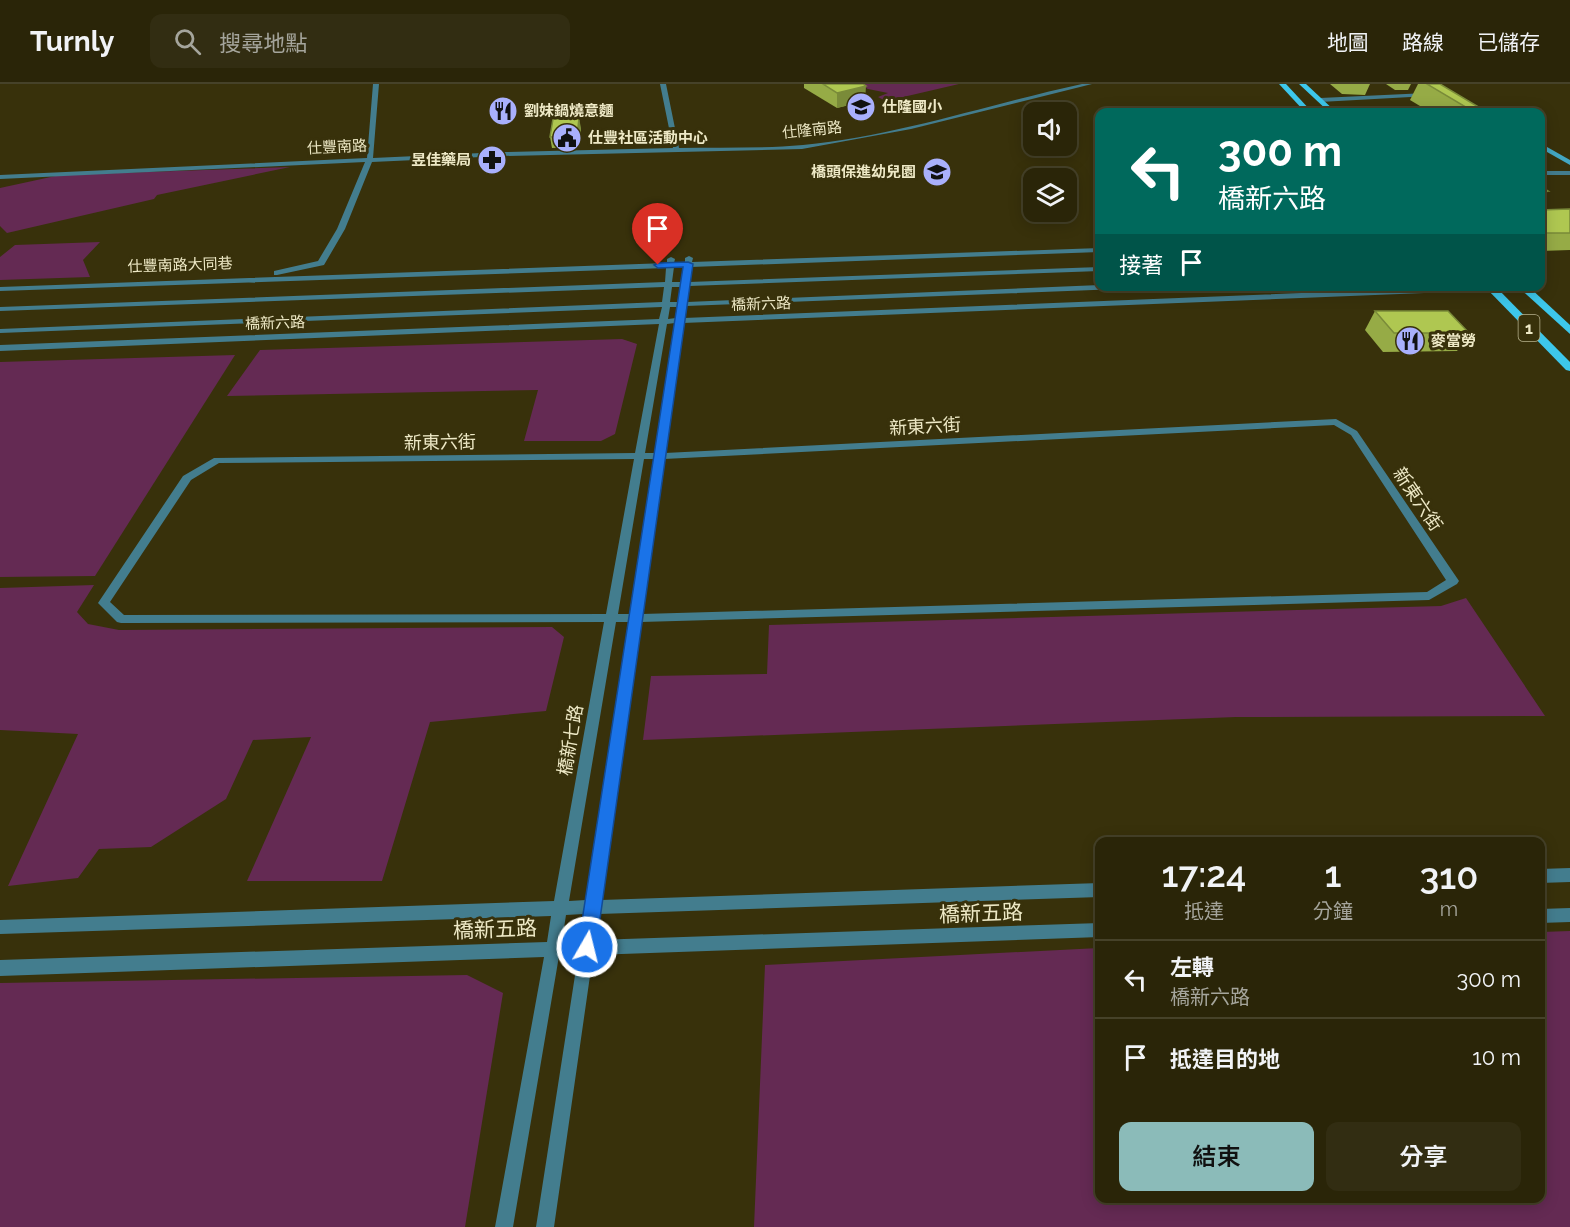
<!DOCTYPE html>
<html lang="zh-TW">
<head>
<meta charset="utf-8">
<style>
  :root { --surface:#2a2508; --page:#322d12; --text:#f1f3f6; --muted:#a5a59c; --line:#464229; --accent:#8bbbb9 }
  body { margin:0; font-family:Raleway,"Noto Sans TC",sans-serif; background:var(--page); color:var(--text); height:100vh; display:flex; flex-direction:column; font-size:22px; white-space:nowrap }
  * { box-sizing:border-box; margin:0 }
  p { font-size:20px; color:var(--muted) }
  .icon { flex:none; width:33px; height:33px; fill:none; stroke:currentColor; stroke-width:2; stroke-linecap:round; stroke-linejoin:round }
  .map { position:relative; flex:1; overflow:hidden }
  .drawer { position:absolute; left:1095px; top:753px; width:450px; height:366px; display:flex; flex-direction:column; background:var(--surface); border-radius:12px; box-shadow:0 3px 15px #0003,0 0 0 2px var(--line) }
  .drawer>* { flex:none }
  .guide { position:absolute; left:1095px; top:24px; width:450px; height:183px; border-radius:12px; box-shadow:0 3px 15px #0003,0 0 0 2px var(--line); background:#00695c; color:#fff; overflow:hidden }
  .tools { position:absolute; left:1023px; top:18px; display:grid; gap:12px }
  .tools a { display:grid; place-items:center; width:54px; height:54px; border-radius:12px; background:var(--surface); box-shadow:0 3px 15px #0003,0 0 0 2px var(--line); font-size:30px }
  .pin { position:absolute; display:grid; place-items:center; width:51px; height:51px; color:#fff; margin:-62px -26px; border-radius:50% 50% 50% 0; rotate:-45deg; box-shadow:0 0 6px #0007 }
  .pin .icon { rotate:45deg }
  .me { position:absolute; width:66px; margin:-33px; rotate:8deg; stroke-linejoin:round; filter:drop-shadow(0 0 4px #0008) }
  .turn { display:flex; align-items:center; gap:21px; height:126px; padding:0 24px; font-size:27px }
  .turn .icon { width:78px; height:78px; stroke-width:2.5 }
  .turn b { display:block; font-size:42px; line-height:51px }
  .then { display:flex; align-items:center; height:57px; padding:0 24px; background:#0003; gap:12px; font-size:22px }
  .eta { display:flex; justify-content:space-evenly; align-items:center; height:102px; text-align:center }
  .eta b { font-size:36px; font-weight:600; line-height:42px }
  .primary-button { display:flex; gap:12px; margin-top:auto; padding:12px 24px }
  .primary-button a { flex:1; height:69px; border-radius:12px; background:var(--accent); color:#111; font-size:24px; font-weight:600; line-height:69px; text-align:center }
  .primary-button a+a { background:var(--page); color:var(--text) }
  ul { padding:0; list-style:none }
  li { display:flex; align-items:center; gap:18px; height:78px; padding:0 24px; border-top:2px solid var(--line) }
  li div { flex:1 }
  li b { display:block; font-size:22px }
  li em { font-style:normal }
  header { display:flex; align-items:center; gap:36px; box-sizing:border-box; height:84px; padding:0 30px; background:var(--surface); border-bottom:2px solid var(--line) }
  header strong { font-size:28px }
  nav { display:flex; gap:33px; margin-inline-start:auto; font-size:21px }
  .search { width:420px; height:54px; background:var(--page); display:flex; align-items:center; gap:15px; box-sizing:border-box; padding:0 21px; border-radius:12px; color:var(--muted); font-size:22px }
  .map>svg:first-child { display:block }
  .green { fill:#642a53 }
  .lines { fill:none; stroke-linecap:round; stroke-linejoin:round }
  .street { fill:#437d8e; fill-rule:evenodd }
  .secondary { fill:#43a7c3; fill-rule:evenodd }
  .primary { fill:#3dc7eb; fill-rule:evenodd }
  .wall { fill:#96ab46 }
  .shaded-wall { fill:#7a8b39 }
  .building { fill:#afc751; stroke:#7a8b39; stroke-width:1.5 }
  .route { fill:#1a73e8; stroke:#114b97; stroke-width:1.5 }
  .labels { text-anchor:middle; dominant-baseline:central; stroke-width:6; stroke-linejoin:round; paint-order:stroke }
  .far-poi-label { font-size:15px; font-weight:bold; fill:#eee9c6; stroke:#38310b; text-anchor:start }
  .far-street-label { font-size:15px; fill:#eee9c6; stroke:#38310b }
  .shield { fill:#38310b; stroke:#b7b28e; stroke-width:1.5 }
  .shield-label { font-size:16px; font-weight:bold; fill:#eee9c6 }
  .street-label { font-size:18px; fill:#eee9c6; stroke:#38310b }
  .near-street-label { font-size:21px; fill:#eee9c6; stroke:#38310b }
</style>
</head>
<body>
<header>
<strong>Turnly</strong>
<div class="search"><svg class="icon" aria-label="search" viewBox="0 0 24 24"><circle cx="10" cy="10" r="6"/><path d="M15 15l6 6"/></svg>搜尋地點</div>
<nav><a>地圖</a><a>路線</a><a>已儲存</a></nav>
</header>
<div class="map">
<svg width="1570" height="1143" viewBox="0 0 1570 1143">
  <rect width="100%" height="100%" fill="#38310b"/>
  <g class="green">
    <polygon points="859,0 959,0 886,17 878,13 888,9 868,5"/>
    <polygon points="290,83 157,111 154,115 7,149 0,142 0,104 60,91"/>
    <polygon points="100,158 83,176 90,193 0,196 0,173 15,161"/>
    <polygon points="622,255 637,260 615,350 601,357 524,357 538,306 227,312 260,266"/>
    <polygon points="235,271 95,492 0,493 0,278"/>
    <polygon points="94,501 77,528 88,540 119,546 552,543 564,553 546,627 430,638 382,797 247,797 311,653 253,656 226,715 151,763 99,765 78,794 8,802 78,650 0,646 0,504"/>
    <polygon points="1466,514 1545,632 1236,633 643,656 651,592 767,590 769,541 1441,522"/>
    <polygon points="1570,847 1570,1143 754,1143 765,881 1099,864 1100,1114 1540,1114 1541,848"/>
    <polygon points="467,891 503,909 465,1143 0,1143 0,899"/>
  </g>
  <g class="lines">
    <g class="street">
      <path d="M373 0H379L373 74 503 68 673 64 660 0H666L679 64C720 63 762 65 803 61 898 52 989 20 1082 0H1092L911 45 802 65 503 72 372 78 345 145 324 181 277 191H274V187L318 177 337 145 365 78 0 95V91L367 74Z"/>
      <polygon points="1427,9 1429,12 1320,18 1317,16 1320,14"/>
      <rect x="1540" y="87" width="30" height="4"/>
      <path d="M1100 164V168L691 183 689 198 1100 183V187L689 202 687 218 1100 201 1145 204 686 222 684 234 1477 202 1527 203 1523 205 683 239 665 369 1336 335 1357 347 1457 494 1459 497 1457 500 1429 516 641 538 601 816 1100 799V813L599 830 595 856 1100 839V853L593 871 554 1143H536L578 872H559L513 1143H495L544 873 0 892V876L547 858 551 832 0 850V836L554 817 604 538 121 539 117 538 98 519 183 392 214 374 635 369 659 240 0 267V261L659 235 662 223 0 249V245L662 218 664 203 0 227V223L665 198 666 184 0 207V203L667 179V175L671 173 675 175 674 179 685 178V174L689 172 693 174 692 178ZM674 183H684L682 198H672ZM672 203H681L678 218H670ZM670 223H678L676 234 668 235ZM675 239 655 369H645L667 240ZM1334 341 1351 351 1446 496 1427 508 642 530 664 375ZM634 375 606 530 124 531 110 518 191 396 219 379ZM644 375H654L630 530H618ZM616 538H629L586 816 569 817ZM584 830 580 856 562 857 566 831Z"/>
      <polygon points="1570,784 1570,798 1540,799 1540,785"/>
      <polygon points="1570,824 1570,838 1540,839 1540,825"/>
    </g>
    <polygon class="secondary" points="1540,59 1570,76 1570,81 1540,64"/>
    <g class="primary">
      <polygon points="1279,0 1286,0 1312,28 1305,28"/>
      <polygon points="1299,0 1306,0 1336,28 1329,28"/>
      <polygon points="1484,202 1495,202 1570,278 1570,287 1566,286"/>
      <polygon points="1517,202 1528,202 1570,241 1570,250"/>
    </g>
  </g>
  <g class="wall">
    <polygon points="804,0 863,0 865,17 837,24 804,4"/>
    <polygon points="1330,0 1370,0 1365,11 1342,10"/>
    <polygon points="1386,0 1411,0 1408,6 1395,6"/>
    <polygon points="1418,0 1440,0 1487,28 1430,28 1410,16"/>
    <polygon points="581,44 579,63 552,64 550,53"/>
    <polygon points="1540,102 1548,107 1540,119"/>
    <polygon points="1570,125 1570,166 1540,167 1540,126"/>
    <polygon points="1375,227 1469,249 1457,267 1383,268 1365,246"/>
  </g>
  <g class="shaded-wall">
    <polygon points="866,2 865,17 837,24 837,9"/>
    <polygon points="579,34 581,44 579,63 577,52"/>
  </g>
  <g class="building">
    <polygon points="823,0 863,0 866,2 837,9"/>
    <polygon points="1427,0 1440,0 1487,28 1474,28"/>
    <polygon points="579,34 577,52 550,53 553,35"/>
    <polygon points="1540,102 1548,107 1540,107"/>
    <polygon points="1570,125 1570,149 1540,149 1540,126"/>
    <polygon points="1375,227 1448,227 1469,249 1394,249"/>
  </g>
  <polygon class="route" points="688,178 693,180 596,863 593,869 587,871 581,869 578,863 683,183 658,184 654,181 658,179"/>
  <defs>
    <g id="school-disc" transform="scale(1.5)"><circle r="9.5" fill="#a9b0fc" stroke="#38310b"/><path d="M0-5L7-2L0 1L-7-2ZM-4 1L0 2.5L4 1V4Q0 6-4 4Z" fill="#111"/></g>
    <g id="restaurant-disc" transform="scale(1.5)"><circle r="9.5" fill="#a9b0fc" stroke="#38310b"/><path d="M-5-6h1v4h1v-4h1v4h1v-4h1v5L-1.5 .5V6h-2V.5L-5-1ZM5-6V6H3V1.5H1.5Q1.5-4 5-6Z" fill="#111"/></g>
    <g id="civic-disc" transform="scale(1.5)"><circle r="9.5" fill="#a9b0fc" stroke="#38310b"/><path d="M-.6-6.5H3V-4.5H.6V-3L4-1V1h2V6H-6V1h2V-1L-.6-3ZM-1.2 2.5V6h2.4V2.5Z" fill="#111"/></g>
    <g id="pharmacy-disc" transform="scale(1.5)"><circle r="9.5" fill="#a9b0fc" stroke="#38310b"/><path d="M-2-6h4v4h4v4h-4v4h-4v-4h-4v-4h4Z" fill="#111"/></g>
  </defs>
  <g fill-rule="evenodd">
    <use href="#school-disc" x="861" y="23"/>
    <use href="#restaurant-disc" x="503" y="27"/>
    <use href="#civic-disc" x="567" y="54"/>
    <use href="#pharmacy-disc" x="492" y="76"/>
    <use href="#school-disc" x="937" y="88"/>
    <use href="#restaurant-disc" x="1410" y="257"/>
  </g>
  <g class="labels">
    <g class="far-poi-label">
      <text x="882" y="23">仕隆國小</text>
      <text x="524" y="27">劉妹鍋燒意麵</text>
      <text x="588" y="54">仕豐社區活動中心</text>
      <text x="471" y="76" text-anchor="end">昱佳藥局</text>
      <text x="916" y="88" text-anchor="end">橋頭保進幼兒園</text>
      <text x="1431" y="257">麥當勞</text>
    </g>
    <g class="far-street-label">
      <text transform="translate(812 46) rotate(-6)">仕隆南路</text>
      <text transform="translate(337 63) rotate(-3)">仕豐南路</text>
      <text transform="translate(180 181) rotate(-2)">仕豐南路大同巷</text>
      <text transform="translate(761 220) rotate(-2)">橋新六路</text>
      <text transform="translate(275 239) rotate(-2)">橋新六路</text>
    </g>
    <rect class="shield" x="1518.5" y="231" width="21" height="26" rx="4.5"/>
    <g class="shield-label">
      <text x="1529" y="244">1</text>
    </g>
    <g class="street-label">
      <text transform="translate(925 342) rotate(-3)">新東六街</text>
      <text transform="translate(440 358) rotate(-1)">新東六街</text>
      <text transform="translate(1418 415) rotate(56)">新東六街</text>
      <text transform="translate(570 656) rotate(-80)">橋新七路</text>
    </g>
    <g class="near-street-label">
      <text transform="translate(981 829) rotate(-2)">橋新五路</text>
      <text transform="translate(495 845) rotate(-2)">橋新五路</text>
    </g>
  </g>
</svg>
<div class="tools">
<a><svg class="icon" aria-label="sound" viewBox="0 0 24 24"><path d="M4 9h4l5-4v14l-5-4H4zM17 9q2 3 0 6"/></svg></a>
<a><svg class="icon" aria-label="layers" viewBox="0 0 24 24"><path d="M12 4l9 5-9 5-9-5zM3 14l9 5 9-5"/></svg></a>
</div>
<div class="pin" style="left:658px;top:181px;background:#d93025"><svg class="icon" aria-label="arrive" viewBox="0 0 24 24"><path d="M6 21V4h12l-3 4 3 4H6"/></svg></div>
<svg class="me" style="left:587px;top:863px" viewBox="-20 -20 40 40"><circle r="17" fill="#1a73e8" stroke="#fff" stroke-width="3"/><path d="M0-11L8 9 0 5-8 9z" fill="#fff"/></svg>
<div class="guide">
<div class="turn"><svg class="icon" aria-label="left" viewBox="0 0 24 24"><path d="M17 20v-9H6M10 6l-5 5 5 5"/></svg><div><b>300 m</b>橋新六路</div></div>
<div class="then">接著<svg class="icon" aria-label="arrive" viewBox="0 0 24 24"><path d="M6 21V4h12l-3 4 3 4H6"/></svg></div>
</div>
<section class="drawer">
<div class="eta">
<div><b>17:24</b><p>抵達</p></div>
<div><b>1</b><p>分鐘</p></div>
<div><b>310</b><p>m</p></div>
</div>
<ul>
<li><svg class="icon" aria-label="left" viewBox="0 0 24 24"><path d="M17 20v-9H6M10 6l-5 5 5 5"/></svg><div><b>左轉</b><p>橋新六路</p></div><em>300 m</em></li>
<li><svg class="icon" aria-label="arrive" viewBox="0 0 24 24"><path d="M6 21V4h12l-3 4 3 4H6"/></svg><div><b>抵達目的地</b></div><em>10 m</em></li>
</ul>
<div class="primary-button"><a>結束</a><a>分享</a></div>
</section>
</div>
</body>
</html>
